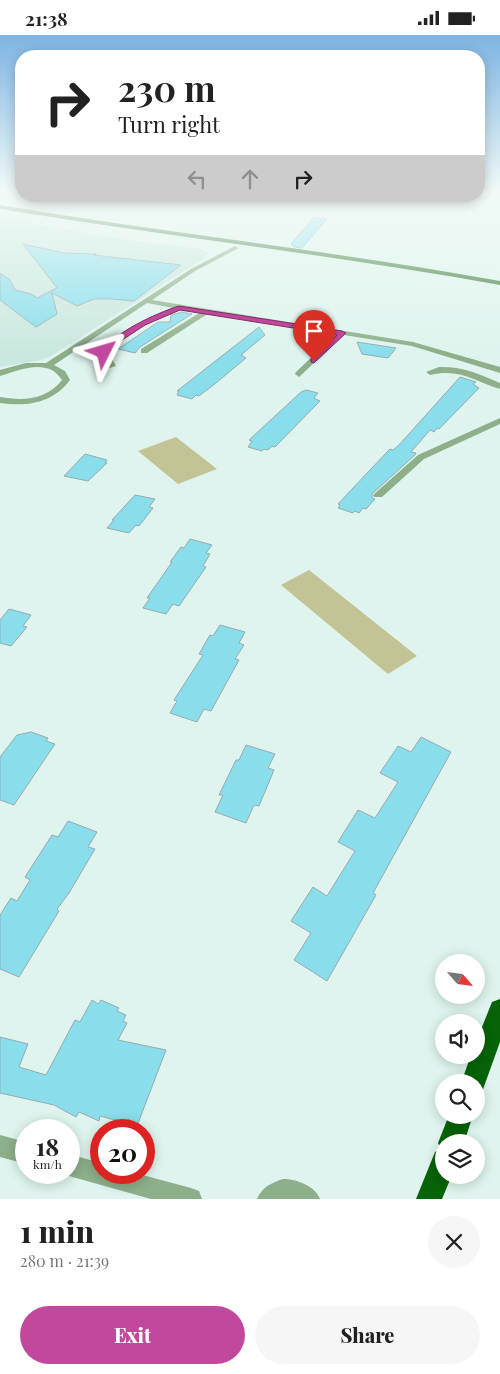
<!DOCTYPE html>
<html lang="en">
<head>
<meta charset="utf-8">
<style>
  :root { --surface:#fff; --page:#f6f6f6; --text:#222; --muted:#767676; --accent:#c1489c }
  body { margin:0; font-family:"Playfair Display",serif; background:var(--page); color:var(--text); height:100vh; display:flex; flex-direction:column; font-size:19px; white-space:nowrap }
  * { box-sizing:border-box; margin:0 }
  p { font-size:16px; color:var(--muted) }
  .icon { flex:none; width:28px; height:28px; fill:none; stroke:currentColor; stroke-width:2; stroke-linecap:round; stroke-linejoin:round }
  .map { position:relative; height:1164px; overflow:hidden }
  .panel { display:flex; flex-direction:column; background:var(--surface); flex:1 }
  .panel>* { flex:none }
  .banner { position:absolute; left:15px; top:15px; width:470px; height:152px; border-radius:20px; box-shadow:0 2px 12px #0003; background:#fff; color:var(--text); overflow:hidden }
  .needle { width:32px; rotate:118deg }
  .controls { position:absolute; left:435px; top:919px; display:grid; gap:10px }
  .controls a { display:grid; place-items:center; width:50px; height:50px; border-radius:50%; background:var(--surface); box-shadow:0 2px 12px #0003; font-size:25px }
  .speed { position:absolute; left:15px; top:1084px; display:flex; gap:10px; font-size:25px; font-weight:700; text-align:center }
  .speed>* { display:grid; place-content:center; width:65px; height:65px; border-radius:50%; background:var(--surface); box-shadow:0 2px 12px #0003; line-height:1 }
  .speed small { font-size:12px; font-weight:400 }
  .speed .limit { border:8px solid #d22; background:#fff; color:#111 }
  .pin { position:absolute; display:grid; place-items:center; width:42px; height:42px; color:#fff; margin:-51px -21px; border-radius:50% 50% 50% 0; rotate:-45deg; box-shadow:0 0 5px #0007 }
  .pin .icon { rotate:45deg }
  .me { position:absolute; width:55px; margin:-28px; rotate:50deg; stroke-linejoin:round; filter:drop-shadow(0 0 4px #0008) }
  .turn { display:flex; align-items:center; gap:18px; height:105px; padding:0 20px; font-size:22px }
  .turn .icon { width:65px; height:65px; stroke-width:2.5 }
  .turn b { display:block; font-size:35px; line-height:42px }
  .lanes { display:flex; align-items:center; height:48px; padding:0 20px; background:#0003; justify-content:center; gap:25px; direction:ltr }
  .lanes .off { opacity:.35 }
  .round { display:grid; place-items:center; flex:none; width:52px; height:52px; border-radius:26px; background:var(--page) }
  .headline { display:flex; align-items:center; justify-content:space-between; height:85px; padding:0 20px }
  h1 { font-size:30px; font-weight:800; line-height:38px }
  .primary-button { display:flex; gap:10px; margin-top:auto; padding:10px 20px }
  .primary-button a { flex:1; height:58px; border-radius:30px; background:var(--accent); color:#fff; font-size:20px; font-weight:800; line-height:58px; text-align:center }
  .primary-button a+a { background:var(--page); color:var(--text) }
  .status { display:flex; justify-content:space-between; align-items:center; height:35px; padding:0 25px; background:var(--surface); direction:ltr }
  .status svg { height:14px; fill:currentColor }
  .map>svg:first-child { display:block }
  .built { fill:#cae8df }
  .green { fill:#c3c495 }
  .building { fill:#8adeec; stroke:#96abaf }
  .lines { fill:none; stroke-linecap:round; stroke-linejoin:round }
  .minor { fill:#8daf8a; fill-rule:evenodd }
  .major { fill:#377833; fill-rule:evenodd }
  .highway { fill:#076307; fill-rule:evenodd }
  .route { fill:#c1489c; stroke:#7d2f65 }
</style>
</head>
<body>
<div class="status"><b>21:38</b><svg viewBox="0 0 49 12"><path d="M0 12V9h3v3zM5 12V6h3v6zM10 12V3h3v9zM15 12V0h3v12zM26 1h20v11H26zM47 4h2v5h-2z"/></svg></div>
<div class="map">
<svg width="500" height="1164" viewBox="0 0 500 1164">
  <rect width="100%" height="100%" fill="#dff4ee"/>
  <polygon class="built" points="0,183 120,204 200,214 208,218 203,224 51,321 42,325 0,332"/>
  <g class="green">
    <polygon points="176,402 217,434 178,449 138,416"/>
    <polygon points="309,535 417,621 388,639 281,550"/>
  </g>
  <g class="building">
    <polygon points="313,183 327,184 302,213 294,212 291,209"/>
    <polygon points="23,209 64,218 96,219 94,220 181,230 134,266 111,264 94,264 77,271 52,258 57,279 36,292 0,265 0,238 10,245 15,255 31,259 37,263 57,253"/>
    <polygon points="182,277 192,279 140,312 135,318 118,314 158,287 170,287 171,280"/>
    <polygon points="259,292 265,300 241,320 246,323 216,348 199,361 196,360 192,364 177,360 179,356 177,356"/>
    <polygon points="357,307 396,313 388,323 362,319"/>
    <polygon points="460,342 476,347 473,349 479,353 439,394 437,393 434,397 430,395 411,417 416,418 415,420 372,459 372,463 375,464 366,474 363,473 359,478 355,476 353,478 338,473 340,470 338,469 368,437 390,414 393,415 399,410"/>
    <polygon points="306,355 318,358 314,363 320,366 275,412 272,411 268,415 264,414 262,416 248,412 252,406 249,405 301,357"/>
    <polygon points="85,419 107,425 105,428 107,428 88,446 64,441"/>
    <polygon points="135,460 155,464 149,472 153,473 139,491 136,490 129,498 107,493 114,485 112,485"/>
    <polygon points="190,504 212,510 206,518 210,519 203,531 206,532 179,571 173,569 166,579 143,573 150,563 147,563 172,527 170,527 181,512 184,513"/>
    <polygon points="9,574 31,580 23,591 27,592 11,611 0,608 0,585"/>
    <polygon points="220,590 245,597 239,608 244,610 235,624 239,625 211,676 204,674 197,687 170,678 177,666 174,665 203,620 199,619 210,600 213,601"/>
    <polygon points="31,697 48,703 46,706 55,709 14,770 0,765 0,722 17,700"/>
    <polygon points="421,702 451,717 373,858 376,860 327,946 294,925 311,898 291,886 313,852 327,861 355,816 338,807 358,775 375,783 398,747 380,738 398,711 411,717"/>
    <polygon points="246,710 275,719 268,733 274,735 259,771 254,770 246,788 215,777 223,760 219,760 236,725 239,725"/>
    <polygon points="68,786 97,797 88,812 95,814 69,858 57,874 59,876 19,942 0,934 0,880 11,863 17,866 30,845 25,842 52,800 58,802"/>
    <polygon points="92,965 98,969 101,965 119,973 117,976 126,980 123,986 127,988 118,1005 166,1015 137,1091 100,1081 99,1086 79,1077 76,1082 54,1070 0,1058 0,1002 28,1009 19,1032 46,1040 75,985 80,987"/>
  </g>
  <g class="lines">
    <g class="minor">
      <path d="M235 211 238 213 237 214 195 236 152 265 413 307 500 332V338L412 311 344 300 299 342 295 339 296 337 336 299 209 278 147 318H141V314L201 277C195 276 187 274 182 275 160 279 124 301 108 317L116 331 109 333 100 317C118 295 147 283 173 273L147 268 54 330 65 336 70 345C53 368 27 372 0 368V362C24 366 46 365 62 345 48 322 19 335 0 341V335L26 328H46L191 234Z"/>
      <path d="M439 332C461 331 480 339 500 348V354C473 346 460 333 430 340L426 337Z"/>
      <polygon points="500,383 500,389 424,424 382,462 374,462 373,460 418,420"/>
      <polygon points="0,1100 26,1107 26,1129 0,1122"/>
      <polygon points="69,1119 101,1128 101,1138 135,1138 191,1153 199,1156 202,1164 151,1164 69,1141 61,1138 69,1138"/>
      <path d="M283 1144C297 1144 315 1151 320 1164H257C262 1152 271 1148 283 1144Z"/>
    </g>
    <path class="major" d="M0 170C166 198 334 216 500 246V250C334 220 166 201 0 174Z"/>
    <g class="highway">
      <polygon points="500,964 500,1007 482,1057 476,1059 476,1048 461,1048 471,1020 476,1020 476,1007 492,967"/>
      <polygon points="449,1080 473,1080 464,1108 444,1108 444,1140 452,1140 442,1164 416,1164 435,1117 441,1114 438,1108"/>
    </g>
  </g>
  <linearGradient id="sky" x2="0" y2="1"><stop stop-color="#7db4e3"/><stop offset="0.49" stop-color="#f1faf7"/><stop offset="1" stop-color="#f1faf7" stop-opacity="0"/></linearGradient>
  <rect width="500" height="319" fill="url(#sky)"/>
  <path class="route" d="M179 271 342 296 346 298 314 328 311 327V324L337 300 180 275 145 290 113 311 107 319 101 317C116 297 154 279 179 271Z"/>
</svg>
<div class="controls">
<a><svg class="needle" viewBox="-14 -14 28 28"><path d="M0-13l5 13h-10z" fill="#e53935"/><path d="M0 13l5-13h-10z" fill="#767676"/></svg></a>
<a><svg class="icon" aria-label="sound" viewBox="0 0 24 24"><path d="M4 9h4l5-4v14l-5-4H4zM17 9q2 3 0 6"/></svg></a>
<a><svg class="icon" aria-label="search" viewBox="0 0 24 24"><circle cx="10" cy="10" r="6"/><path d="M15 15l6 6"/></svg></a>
<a><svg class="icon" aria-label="layers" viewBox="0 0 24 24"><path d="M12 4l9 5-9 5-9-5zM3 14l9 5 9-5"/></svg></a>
</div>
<div class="speed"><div>18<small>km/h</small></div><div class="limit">20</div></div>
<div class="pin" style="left:314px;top:326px;background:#d93025"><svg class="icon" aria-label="arrive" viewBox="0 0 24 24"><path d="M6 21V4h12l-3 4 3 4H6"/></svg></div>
<svg class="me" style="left:104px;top:317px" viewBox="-20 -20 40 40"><path d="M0-17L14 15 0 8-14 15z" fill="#c1489c" stroke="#fff" stroke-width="4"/></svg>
<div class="banner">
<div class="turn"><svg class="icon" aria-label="right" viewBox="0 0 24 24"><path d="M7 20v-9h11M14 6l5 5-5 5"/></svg><div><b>230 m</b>Turn right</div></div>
<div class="lanes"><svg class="icon off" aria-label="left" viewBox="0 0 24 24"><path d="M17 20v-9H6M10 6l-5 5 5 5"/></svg><svg class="icon off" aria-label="ahead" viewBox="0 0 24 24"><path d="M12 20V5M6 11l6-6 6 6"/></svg><svg class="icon" aria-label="right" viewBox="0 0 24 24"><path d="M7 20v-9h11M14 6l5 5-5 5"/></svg></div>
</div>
</div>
<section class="panel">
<div class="headline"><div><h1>1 min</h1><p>280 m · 21:39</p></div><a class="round"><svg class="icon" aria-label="close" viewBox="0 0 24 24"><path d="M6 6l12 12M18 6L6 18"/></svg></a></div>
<div class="primary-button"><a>Exit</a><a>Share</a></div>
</section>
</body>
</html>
